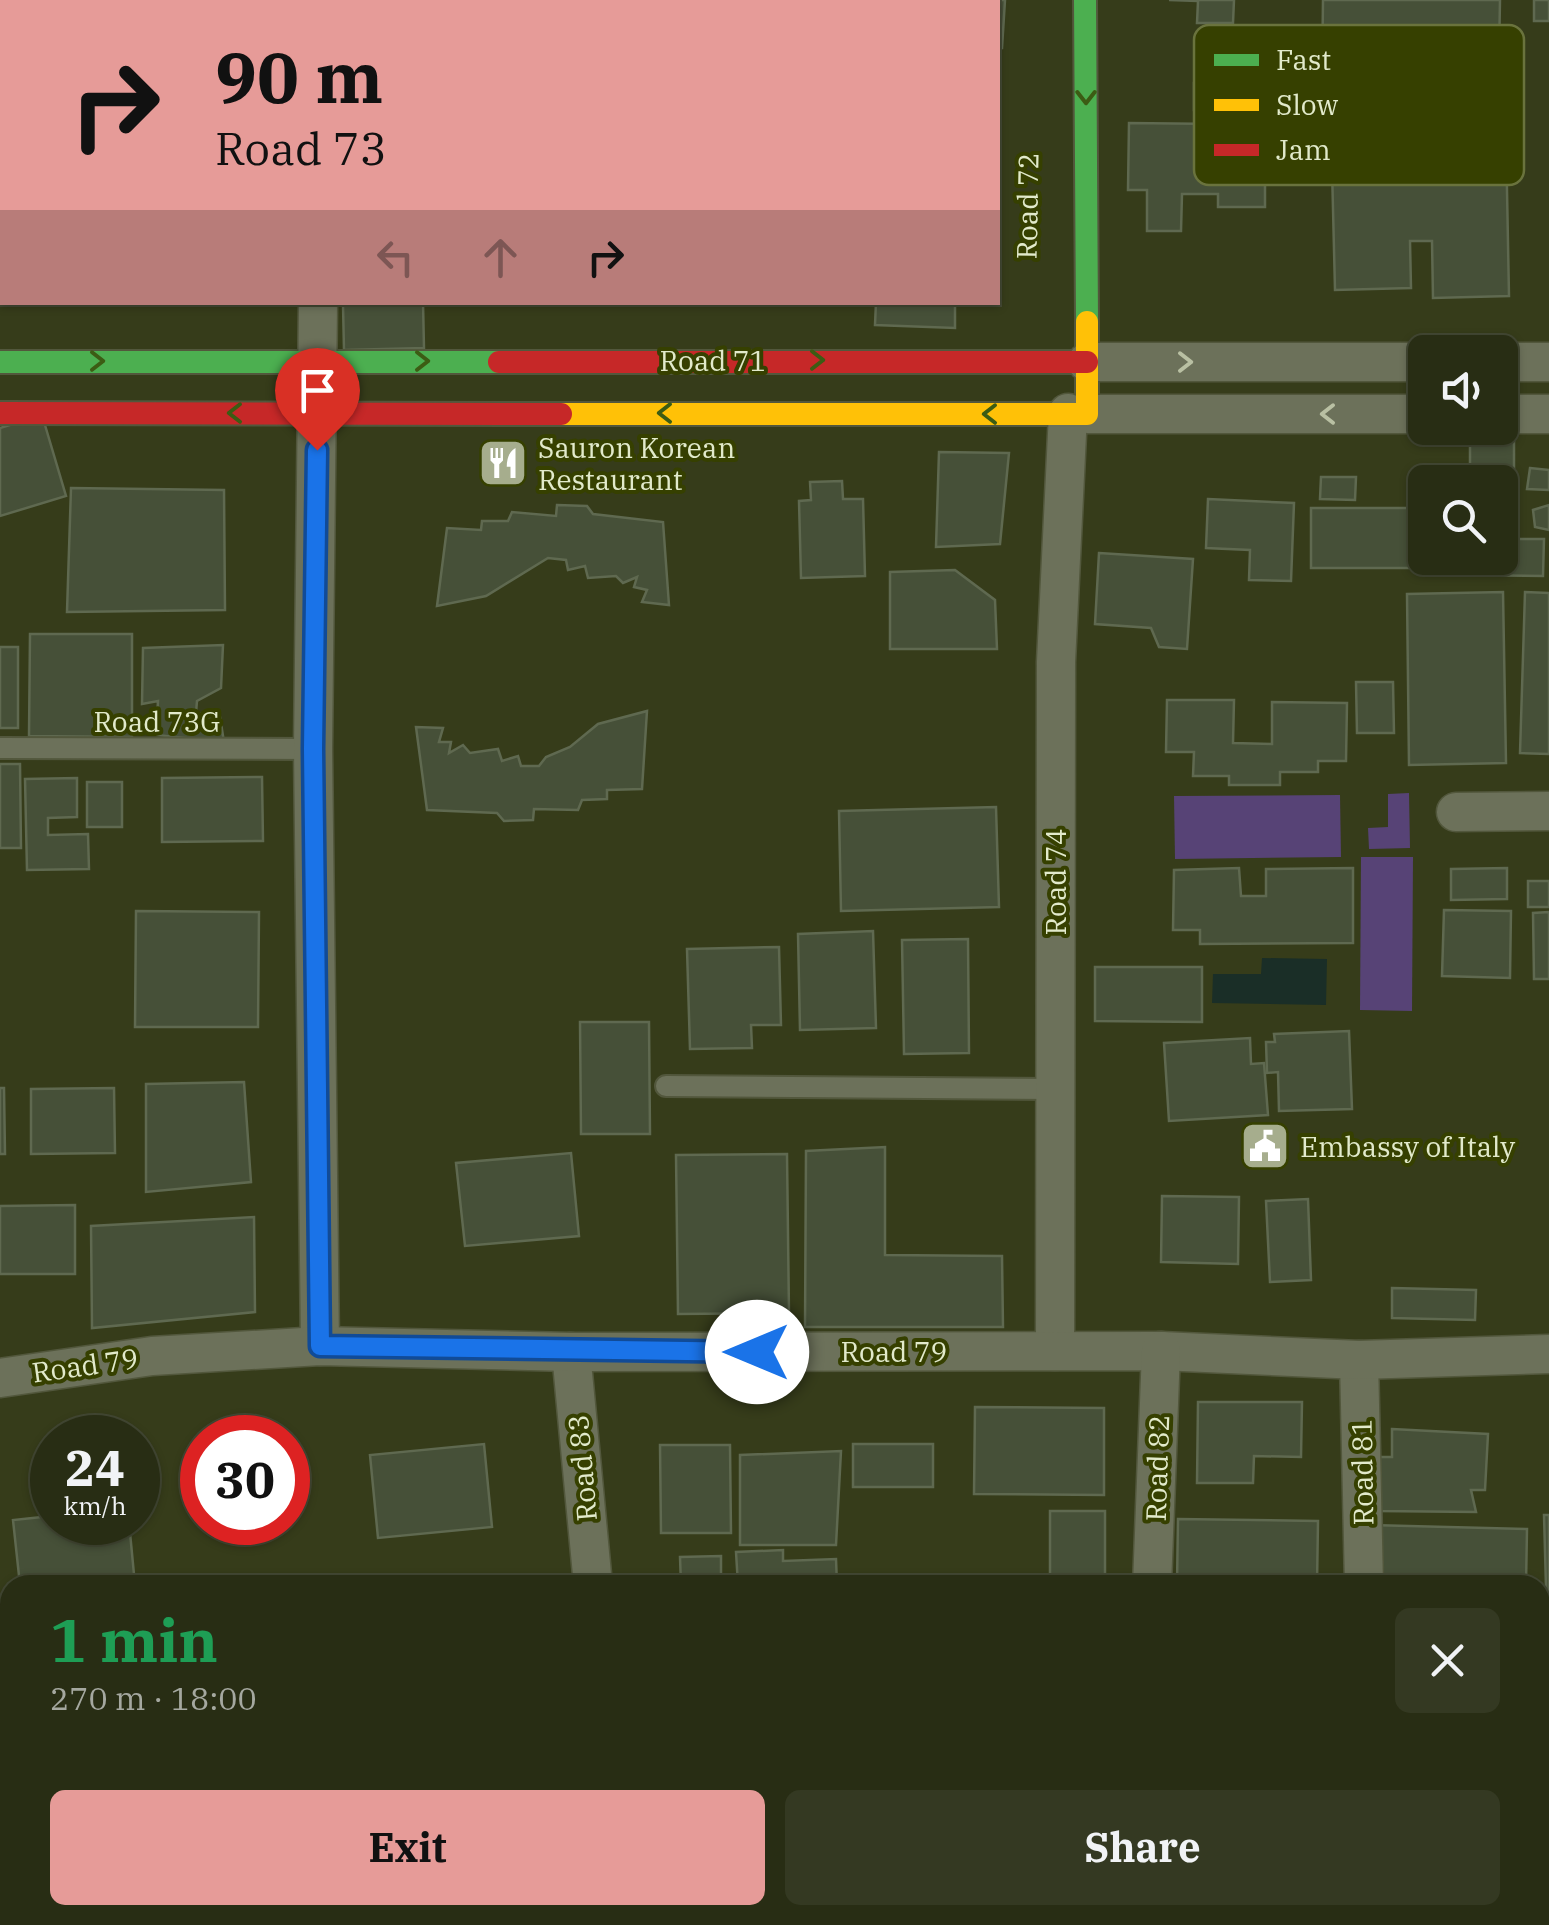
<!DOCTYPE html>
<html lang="en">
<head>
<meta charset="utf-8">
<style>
  :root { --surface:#282d14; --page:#343922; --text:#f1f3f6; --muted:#a5a8a0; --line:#444934; --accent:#e69b98 }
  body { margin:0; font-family:"IBM Plex Serif",serif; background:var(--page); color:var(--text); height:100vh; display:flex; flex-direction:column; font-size:38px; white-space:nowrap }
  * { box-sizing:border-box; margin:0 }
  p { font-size:32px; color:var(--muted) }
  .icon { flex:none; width:55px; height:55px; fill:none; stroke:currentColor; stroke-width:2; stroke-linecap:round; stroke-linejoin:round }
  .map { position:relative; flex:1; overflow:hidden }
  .side { position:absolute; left:0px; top:1575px; width:1550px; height:350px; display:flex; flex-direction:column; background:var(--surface); border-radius:30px 30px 0 0; box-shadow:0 2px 8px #0004,0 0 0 2px var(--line) }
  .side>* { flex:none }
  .top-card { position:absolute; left:0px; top:0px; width:1000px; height:305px; box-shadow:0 2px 8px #0004,0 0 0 2px var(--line); background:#e69b98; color:#111; overflow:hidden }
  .fabs { position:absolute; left:1408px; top:335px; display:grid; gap:20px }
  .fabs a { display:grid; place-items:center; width:110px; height:110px; border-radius:15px; background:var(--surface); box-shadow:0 2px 8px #0004,0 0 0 2px var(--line); font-size:50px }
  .speed { position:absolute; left:30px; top:1415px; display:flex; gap:20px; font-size:50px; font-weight:700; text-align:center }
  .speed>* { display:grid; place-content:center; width:130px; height:130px; border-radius:50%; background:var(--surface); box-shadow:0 2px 8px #0004,0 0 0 2px var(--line); line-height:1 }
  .speed small { font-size:25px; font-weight:400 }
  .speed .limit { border:15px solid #d22; background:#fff; color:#111 }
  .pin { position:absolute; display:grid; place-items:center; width:85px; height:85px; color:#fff; margin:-102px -42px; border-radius:50% 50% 50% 0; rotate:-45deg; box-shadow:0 0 10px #0007 }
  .pin .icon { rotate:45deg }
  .me { position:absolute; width:110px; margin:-55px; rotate:270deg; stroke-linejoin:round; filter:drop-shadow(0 0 8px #0008) }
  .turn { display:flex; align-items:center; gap:35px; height:210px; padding:0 50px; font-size:45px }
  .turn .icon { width:130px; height:130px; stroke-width:2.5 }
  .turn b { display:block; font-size:70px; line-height:85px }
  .lanes { display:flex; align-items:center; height:95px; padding:0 50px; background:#0003; justify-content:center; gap:50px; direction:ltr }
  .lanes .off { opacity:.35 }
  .round { display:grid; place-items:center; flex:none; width:105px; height:105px; border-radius:15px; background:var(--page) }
  .head { display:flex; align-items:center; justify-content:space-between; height:170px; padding:0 50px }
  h1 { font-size:60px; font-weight:700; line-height:75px; color:#1e9e55 }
  .action { display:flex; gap:20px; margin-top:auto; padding:20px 50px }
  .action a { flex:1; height:115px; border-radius:15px; background:var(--accent); color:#111; font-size:40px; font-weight:700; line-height:115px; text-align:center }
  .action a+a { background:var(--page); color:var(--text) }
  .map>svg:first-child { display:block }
  .green { fill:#574376 }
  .water { fill:#1a2e27 }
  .building { fill:#465038; stroke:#5f6950; stroke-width:2.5 }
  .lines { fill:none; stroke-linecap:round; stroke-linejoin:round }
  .lane-casing { stroke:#52573c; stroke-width:24 }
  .street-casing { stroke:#52573c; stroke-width:41 }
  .fast-casing { stroke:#52573c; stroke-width:26 }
  .slow-casing { stroke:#52573c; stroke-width:26 }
  .jam-casing { stroke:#52573c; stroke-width:26 }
  .lane { stroke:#6c715a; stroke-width:20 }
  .street { stroke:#6c715a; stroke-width:38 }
  .fast { stroke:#4caf50; stroke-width:22 }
  .slow { stroke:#ffc107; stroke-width:22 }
  .jam { stroke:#c62828; stroke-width:22 }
  .oneway { stroke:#3c5c14 }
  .oneway2 { stroke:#b9c0a3 }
  .route-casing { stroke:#114b97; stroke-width:25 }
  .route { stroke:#1a73e8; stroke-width:18 }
  .labels { text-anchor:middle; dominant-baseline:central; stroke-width:8; stroke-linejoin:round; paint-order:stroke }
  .street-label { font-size:28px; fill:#e2eacb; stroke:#364000 }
  .poi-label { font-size:28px; fill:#e2eacb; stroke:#364000; text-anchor:start }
  .key { fill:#364000; stroke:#6a733d; stroke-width:2.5 }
  .key-label { font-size:28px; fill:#e2eacb }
</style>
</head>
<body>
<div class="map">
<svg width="1549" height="1925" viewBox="0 0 1549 1925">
  <rect width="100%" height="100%" fill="#363c1a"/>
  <g class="green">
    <polygon points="1409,793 1410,848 1369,849 1368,828 1388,827 1388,794"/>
    <polygon points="1340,795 1341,857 1175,859 1174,796"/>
    <polygon points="1361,857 1413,857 1412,1011 1360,1010"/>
  </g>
  <polygon class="water" points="1262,958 1327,959 1326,1005 1212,1003 1213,974 1261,974"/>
  <g class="building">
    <polygon points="0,0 41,0 2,2 2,37"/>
    <rect x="361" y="0" width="93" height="2"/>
    <polygon points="694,0 791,0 791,2"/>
    <polygon points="806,0 1005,0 1002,48 998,48 998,2"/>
    <polygon points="1169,0 1234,0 1233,23 1197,23 1198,1"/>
    <polygon points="1323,0 1500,0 1498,108 1353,106 1353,79 1322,79"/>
    <rect x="1534" y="0" width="15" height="21"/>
    <polygon points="1194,83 1265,85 1265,207 1218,207 1218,194 1182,194 1181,231 1147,231 1147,190 1128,190 1129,123 1220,124 1220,110 1194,110"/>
    <polygon points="1410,126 1410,156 1428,156 1427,139 1506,137 1509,296 1433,298 1432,241 1410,241 1411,288 1335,290 1331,128"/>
    <polygon points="2,142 2,253 0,252"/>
    <polygon points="423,302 424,348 344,350 343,305"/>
    <polygon points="876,302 955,302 955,328 875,325"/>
    <polygon points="42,415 66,496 0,516 0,428"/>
    <polygon points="1470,435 1514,435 1514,523 1500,523 1500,482 1470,482"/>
    <polygon points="939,452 1009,453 1000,544 936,547"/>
    <polygon points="1530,468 1549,470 1549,490 1527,489"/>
    <polygon points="1321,477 1356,477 1355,500 1320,499"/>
    <polygon points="842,481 843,499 863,499 865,576 801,578 799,501 811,500 810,482"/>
    <polygon points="71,488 224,490 225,610 67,612"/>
    <polygon points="1208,499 1294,503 1291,581 1249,580 1250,550 1206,548"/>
    <polygon points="557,505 587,506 593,514 663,522 669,605 642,602 647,590 634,587 637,577 623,583 616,576 588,578 585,566 568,570 566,560 548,558 486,596 437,606 447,528 481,530 482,521 508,521 512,512 556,516"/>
    <polygon points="1549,505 1549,530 1535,527 1533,510"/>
    <rect x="1311" y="508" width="109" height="60"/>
    <polygon points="1500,539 1544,539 1543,576 1449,575 1449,558 1500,558"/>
    <polygon points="1099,553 1193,559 1187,649 1159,647 1151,628 1095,624"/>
    <polygon points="955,570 995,600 997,649 890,649 890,572"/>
    <polygon points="1503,592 1506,763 1409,765 1407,594"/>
    <polygon points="1525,592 1549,593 1549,754 1520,753"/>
    <polygon points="30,634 132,634 132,737 29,736"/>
    <polygon points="223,645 221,688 197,701 196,713 220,717 224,742 156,735 158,701 142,704 143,648"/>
    <rect x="0" y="647" width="18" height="81"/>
    <polygon points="1356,682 1393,682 1394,733 1357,733"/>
    <polygon points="1167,700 1234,700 1233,743 1272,744 1272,702 1347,703 1346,761 1318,761 1318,772 1280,772 1280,785 1229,785 1229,776 1193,776 1194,752 1166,752"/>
    <polygon points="647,711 642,789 607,790 607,799 582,800 578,810 534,809 533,820 504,821 497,813 427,810 416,727 443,728 439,742 451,742 449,753 463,745 470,753 498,749 502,761 518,756 521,766 539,766 546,757 570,747 598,724"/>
    <polygon points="0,764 20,764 21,848 0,848"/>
    <polygon points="262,777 263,841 162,842 162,778"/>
    <polygon points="77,778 77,817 48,818 48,835 88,834 89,869 27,870 25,779"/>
    <rect x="87" y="782" width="35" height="45"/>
    <polygon points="996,807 999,907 841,911 839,811"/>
    <polygon points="1239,868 1241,896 1266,896 1266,869 1353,868 1353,943 1200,944 1200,930 1173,930 1174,870"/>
    <polygon points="1507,868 1507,899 1451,900 1451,869"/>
    <rect x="1528" y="881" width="21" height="26"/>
    <polygon points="1444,910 1511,911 1510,978 1442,976"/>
    <polygon points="136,911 259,912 258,1027 135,1027"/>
    <polygon points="1549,912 1549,979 1534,979 1533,913"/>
    <polygon points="873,931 876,1028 800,1030 798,934"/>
    <polygon points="968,939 969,1053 904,1054 902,940"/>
    <polygon points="779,947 781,1025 751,1025 752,1048 690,1049 687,949"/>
    <polygon points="1095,967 1202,967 1202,1022 1095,1021"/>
    <polygon points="580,1022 649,1022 650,1134 581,1134"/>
    <polygon points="1349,1031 1352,1109 1279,1111 1278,1072 1267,1073 1266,1042 1275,1042 1274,1034"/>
    <polygon points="1250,1038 1251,1064 1264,1063 1268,1115 1169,1121 1164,1043"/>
    <polygon points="244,1082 251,1182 146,1192 146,1084"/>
    <polygon points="0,1088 4,1088 5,1154 0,1154"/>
    <polygon points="114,1088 115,1153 31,1154 31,1089"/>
    <polygon points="885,1147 885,1255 1002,1256 1003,1327 805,1327 806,1151"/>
    <polygon points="571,1153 579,1236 465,1246 456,1163"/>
    <polygon points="787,1154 789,1313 678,1314 676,1155"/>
    <polygon points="1162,1196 1239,1197 1238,1264 1161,1262"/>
    <polygon points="1308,1199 1311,1280 1270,1282 1266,1201"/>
    <polygon points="75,1205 75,1274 0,1274 0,1206"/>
    <polygon points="254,1217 255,1312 92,1328 91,1226"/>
    <polygon points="1392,1288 1476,1290 1475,1320 1392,1318"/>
    <polygon points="1198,1402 1302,1402 1301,1457 1254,1456 1253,1483 1197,1483"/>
    <polygon points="975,1407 1104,1408 1104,1495 974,1494"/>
    <polygon points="1392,1429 1488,1434 1485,1490 1471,1490 1476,1512 1378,1511 1376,1457 1392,1457"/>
    <polygon points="484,1444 492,1527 378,1538 370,1455"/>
    <rect x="853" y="1444" width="80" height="43"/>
    <polygon points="660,1445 730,1445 731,1533 661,1533"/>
    <polygon points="841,1451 836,1545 740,1545 740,1455"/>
    <rect x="1050" y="1511" width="55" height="74"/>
    <polygon points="1544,1515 1549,1515 1549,1661 1548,1661"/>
    <polygon points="52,1516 52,1522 129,1522 135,1585 20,1585 13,1520"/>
    <polygon points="1178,1519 1318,1521 1317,1585 1177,1585"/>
    <polygon points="1370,1525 1527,1529 1526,1585 1368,1585"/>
    <polygon points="783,1550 783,1561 836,1559 837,1585 738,1585 736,1552"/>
    <polygon points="721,1556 721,1585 681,1585 680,1557"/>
    <polygon points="816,1915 850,1915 854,1925 787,1925"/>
    <polygon points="882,1915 1026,1915 985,1925 884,1925"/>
    <polygon points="1189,1915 1320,1915 1320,1921 1190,1925"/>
    <rect x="1383" y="1915" width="139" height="10"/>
  </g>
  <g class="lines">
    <g class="lane-casing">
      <g id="lane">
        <polyline points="260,0 260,2"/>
        <polyline points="0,101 2,101"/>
        <polyline points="0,748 313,749"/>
        <polyline points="666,1086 1055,1089"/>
      </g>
    </g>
    <g class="street-casing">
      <g id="street">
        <polyline points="322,2 322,0"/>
        <polyline points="318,302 313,749 320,1346"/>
        <polyline points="1087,362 1425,362"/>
        <polyline points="1500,362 1549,362"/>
        <polyline points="1087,414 1425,414"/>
        <polyline points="1500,414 1549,414"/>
        <polyline points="1456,812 1549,811"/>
        <polyline points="1055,1351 1056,662 1068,413"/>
        <polyline points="571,1352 593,1585"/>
        <polyline points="1359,1360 1364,1585"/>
        <polyline points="0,1378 152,1356 320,1346 571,1352 1161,1351 1359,1360 1549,1354"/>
        <polyline points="1152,1585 1161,1351"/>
        <polyline points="651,1915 654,1925"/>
        <polyline points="1147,1915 1151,1925"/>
        <polyline points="1372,1915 1372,1925"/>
      </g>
    </g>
    <g class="fast-casing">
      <g id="fast">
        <polyline points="1085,0 1087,322"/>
        <polyline points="0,362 499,362"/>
      </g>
    </g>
    <g class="slow-casing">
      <polyline id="slow" points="561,414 1087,414 1087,322"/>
    </g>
    <g class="jam-casing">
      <g id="jam">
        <polyline points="499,362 1087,362"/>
        <polyline points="0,413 561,414"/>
      </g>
    </g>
    <use href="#lane" class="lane"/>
    <use href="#street" class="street"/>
    <use href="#fast" class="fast"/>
    <use href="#slow" class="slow"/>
    <use href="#jam" class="jam"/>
  </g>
  <defs><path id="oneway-chevron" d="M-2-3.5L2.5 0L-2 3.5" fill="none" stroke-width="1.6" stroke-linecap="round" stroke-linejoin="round" transform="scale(2.5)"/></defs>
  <g class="oneway">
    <use href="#oneway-chevron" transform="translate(1086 97) rotate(90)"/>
    <use href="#oneway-chevron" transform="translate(817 360)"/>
    <use href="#oneway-chevron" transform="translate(97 361)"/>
    <use href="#oneway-chevron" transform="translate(422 361)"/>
    <use href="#oneway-chevron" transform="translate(235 413) rotate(-180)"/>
    <use href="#oneway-chevron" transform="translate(665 413) rotate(-180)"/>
    <use href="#oneway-chevron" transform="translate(990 414) rotate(-180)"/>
  </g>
  <g class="oneway2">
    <use href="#oneway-chevron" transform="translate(1185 362)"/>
    <use href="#oneway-chevron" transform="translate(1328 414) rotate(-180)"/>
  </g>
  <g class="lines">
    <g class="route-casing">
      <polyline id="route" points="317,450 313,749 320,1346 757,1352"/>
    </g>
    <use href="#route" class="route"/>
  </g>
  <defs>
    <g id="restaurant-square" transform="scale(2.5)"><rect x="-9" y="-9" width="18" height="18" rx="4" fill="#a6ad8d" stroke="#364000"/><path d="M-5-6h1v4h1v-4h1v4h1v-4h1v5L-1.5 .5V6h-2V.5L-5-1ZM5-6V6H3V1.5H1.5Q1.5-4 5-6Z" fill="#fff"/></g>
    <g id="civic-square" transform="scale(2.5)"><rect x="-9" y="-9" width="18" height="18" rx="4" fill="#a6ad8d" stroke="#364000"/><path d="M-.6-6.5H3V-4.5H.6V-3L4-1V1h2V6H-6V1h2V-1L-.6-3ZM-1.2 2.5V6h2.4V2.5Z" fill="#fff"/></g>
  </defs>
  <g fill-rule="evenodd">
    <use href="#restaurant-square" x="503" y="463"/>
    <use href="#civic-square" x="1265" y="1146"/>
  </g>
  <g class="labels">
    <g class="street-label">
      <text transform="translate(1027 206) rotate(-89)">Road 72</text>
      <text x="713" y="360">Road 71</text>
      <text x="157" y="721">Road 73G</text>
      <text transform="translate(1055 882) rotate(-90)">Road 74</text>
      <text x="894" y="1351">Road 79</text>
      <text transform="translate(85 1365) rotate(-8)">Road 79</text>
      <text transform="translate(582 1468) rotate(-95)">Road 83</text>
      <text transform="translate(1157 1468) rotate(-88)">Road 82</text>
      <text transform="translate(1362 1472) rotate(-91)">Road 81</text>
    </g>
    <g class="poi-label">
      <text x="538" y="447">Sauron Korean<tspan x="538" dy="32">Restaurant</tspan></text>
      <text x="1300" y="1146">Embassy of Italy</text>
    </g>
  </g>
  <rect x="1194" y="25" width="330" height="160" rx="15" class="key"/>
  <rect x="1214" y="54" width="45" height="12" fill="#4caf50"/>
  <rect x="1214" y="99" width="45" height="12" fill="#ffc107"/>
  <rect x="1214" y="144" width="45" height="12" fill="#c62828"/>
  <g class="key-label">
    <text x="1276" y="70">Fast</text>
    <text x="1276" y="115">Slow</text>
    <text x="1276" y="160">Jam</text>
  </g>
</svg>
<div class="fabs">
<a><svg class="icon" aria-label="sound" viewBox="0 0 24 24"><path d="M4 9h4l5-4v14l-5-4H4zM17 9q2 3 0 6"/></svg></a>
<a><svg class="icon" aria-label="search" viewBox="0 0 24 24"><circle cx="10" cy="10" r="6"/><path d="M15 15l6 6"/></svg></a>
</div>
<div class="speed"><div>24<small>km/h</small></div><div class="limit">30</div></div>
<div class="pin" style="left:317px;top:450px;background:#d93025"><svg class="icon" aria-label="arrive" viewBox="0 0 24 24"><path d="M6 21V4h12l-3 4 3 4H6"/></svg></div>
<svg class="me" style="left:757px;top:1352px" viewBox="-20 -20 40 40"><circle r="19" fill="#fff"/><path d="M0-13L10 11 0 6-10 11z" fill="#1a73e8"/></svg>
<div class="top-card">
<div class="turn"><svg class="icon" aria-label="right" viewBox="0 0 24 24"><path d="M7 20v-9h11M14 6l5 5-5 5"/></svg><div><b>90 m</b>Road 73</div></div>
<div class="lanes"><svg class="icon off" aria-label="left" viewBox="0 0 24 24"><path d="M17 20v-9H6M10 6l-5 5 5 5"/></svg><svg class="icon off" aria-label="ahead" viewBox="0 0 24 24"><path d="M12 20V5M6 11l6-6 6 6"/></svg><svg class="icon" aria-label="right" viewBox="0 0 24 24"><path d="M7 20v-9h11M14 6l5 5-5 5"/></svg></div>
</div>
<section class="side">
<div class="head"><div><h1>1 min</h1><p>270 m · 18:00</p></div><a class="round"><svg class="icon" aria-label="close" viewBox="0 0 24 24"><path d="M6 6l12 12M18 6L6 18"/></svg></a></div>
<div class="action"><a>Exit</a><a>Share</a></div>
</section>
</div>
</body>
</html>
